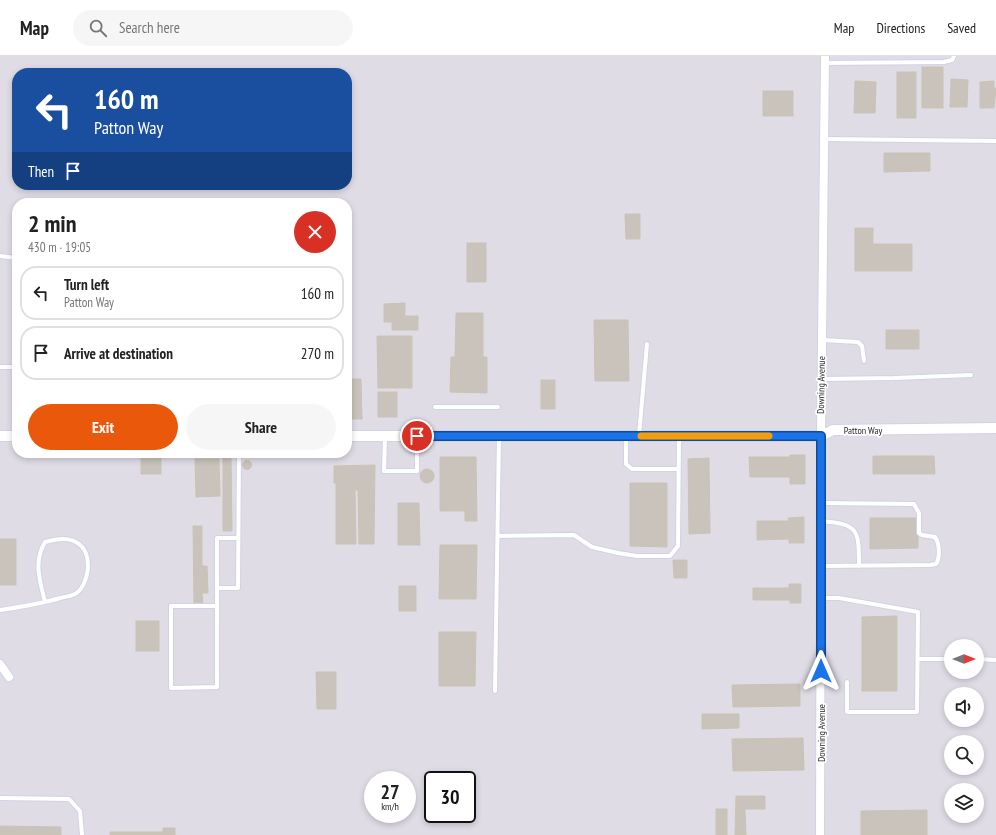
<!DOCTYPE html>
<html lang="en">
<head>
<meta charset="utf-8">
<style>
  :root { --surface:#fff; --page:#f6f6f6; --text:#222; --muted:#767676; --line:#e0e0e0; --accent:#ea580c }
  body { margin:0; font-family:"PT Sans Narrow",sans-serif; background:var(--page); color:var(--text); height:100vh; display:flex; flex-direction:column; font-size:15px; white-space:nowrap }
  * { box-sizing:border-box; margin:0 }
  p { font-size:13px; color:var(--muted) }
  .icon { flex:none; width:22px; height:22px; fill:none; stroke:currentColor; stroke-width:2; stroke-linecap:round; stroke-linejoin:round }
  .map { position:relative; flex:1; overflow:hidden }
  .panel { position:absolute; left:12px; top:142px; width:340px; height:260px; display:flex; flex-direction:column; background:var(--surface); border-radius:16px; box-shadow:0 2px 6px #0003 }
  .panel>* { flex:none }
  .top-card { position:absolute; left:12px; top:12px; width:340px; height:122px; border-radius:16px; box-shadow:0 2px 6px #0003; background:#1a4fa0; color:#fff; overflow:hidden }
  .needle { width:26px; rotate:90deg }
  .tools { position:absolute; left:944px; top:583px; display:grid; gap:8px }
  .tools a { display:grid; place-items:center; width:40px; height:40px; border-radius:50%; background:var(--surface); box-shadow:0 2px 6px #0003; font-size:20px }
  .speed { position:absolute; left:364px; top:715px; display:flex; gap:8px; font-size:20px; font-weight:700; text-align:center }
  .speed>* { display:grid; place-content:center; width:52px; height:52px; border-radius:50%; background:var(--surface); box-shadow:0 2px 6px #0003; line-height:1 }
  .speed small { font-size:10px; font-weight:400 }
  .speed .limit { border:2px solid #111; border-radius:6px; background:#fff; color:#111 }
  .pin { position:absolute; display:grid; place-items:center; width:34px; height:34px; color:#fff; margin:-17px; border:2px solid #fff; border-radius:50%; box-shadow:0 1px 4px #0007 }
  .me { position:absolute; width:44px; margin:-22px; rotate:0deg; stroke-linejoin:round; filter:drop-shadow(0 0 3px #0008) }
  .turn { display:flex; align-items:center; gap:14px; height:84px; padding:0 16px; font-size:18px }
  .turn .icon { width:52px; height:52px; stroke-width:2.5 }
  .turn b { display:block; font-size:28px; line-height:34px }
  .then { display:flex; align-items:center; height:38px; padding:0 16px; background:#0003; gap:8px; font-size:15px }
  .round { display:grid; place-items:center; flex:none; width:42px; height:42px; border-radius:21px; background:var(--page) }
  .overview { display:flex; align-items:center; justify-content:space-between; height:68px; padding:0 16px }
  h1 { font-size:24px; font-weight:600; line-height:30px }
  .cta { display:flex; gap:8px; margin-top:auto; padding:8px 16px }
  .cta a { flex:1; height:46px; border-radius:24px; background:var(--accent); color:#fff; font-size:16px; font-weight:600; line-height:46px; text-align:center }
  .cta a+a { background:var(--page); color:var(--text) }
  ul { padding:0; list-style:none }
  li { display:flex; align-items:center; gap:12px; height:54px; margin:0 8px 6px; padding:0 8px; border:2px solid var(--line); border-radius:16px }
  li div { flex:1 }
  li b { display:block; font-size:15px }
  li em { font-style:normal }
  header { display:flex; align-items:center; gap:24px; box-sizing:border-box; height:56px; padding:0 20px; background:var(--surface); border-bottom:1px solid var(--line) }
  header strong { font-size:19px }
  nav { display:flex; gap:22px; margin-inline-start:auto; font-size:14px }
  .search { width:280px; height:36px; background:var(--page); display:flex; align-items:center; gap:10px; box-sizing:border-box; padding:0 14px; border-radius:22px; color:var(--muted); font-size:15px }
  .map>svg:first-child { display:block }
  .industrial { fill:#dfdce6; fill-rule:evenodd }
  .building { fill:#c9c3bb; stroke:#cac3b4 }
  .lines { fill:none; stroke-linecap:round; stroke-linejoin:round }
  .service-casing { stroke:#d0d3e5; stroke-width:6 }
  .minor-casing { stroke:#d0d3e5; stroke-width:10 }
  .tertiary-casing { stroke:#d0d3e5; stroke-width:12 }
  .service { stroke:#fff; stroke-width:4 }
  .minor { stroke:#fff; stroke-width:8 }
  .tertiary { stroke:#fff; stroke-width:10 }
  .route-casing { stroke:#114b97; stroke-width:10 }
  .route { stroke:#1a73e8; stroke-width:7 }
  .slow { stroke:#f59e0b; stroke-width:7 }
  .labels { text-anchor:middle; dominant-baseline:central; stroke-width:3.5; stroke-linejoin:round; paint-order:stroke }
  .street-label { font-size:10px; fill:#2b2b2b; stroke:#fff }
</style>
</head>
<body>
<header>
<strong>Map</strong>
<div class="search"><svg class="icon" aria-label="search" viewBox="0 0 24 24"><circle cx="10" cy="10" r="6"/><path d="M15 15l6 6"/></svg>Search here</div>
<nav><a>Map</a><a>Directions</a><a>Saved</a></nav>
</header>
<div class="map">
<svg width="996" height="779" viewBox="0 0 996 779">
  <rect width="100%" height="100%" fill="#eee6db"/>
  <path class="industrial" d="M0 0H996V779H0ZM17 17H347V129H17ZM17 147H347V397H17ZM951 590H977V616H951ZM951 638H977V664H951ZM951 686H977V712H951ZM373 724H407V758H373ZM433 724H467V758H433ZM951 734H977V760H951Z"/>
  <g class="building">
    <rect x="922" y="11" width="21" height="41"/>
    <rect x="897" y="16" width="19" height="46"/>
    <polygon points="951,23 968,24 967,51 950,51"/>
    <polygon points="855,25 876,26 875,57 854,57"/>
    <polygon points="994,25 994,32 996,32 994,52 980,52 980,26"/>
    <rect x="763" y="35" width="30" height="25"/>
    <polygon points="884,97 930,97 930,115 884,116"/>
    <polygon points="625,158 640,158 640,183 626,183"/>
    <polygon points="855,172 873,172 873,188 912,188 912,215 855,215"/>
    <rect x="467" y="187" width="19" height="39"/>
    <polygon points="405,247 405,260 418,260 418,274 392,274 392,266 384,266 384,248"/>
    <polygon points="456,257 483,257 483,301 487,301 487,337 450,336 451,301 455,301"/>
    <polygon points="594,264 628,264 629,325 595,325"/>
    <rect x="886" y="274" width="33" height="19"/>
    <polygon points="377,280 412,280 412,332 378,332"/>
    <polygon points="347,323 361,323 362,363 347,363"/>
    <rect x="541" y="324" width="14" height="29"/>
    <rect x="378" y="336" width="19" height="25"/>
    <polygon points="790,399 805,399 805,428 790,428 790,421 750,421 749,401 790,401"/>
    <polygon points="873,400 934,400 935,418 873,418"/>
    <polygon points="161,401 161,418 141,418 141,402"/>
    <polygon points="223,401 231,401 232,475 223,475"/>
    <polygon points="440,401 476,401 477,465 465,465 465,455 440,455"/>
    <polygon points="709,402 710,477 689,478 688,403"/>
    <polygon points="195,403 219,403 220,440 196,441"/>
    <circle cx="247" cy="409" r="4.5"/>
    <polygon points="375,409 374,488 359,488 358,434 355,434 356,488 336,488 336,427 334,427 334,410"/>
    <circle cx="427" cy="420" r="7"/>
    <polygon points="630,427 667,427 667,491 630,490"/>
    <polygon points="398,447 419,447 420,489 398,489"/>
    <polygon points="804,461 804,487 789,487 789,483 757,484 757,465 789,465 788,462"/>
    <polygon points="870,462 918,462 918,492 870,493"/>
    <polygon points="193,470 202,470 202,510 207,510 208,537 202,537 203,549 194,549"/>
    <rect x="0" y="483" width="16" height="46"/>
    <polygon points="440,489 477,489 476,543 439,543"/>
    <polygon points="673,504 687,504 687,522 674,522"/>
    <polygon points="789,528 801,528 801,547 790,547 790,544 753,544 753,532 789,532"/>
    <rect x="399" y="530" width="17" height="25"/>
    <polygon points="897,560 897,635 862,635 862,561"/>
    <rect x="136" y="565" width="23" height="30"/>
    <polygon points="439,576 476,576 475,630 439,630"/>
    <polygon points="316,616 336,616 336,653 317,653"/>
    <polygon points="800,628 800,650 733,651 732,629"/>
    <polygon points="702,658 739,658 739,672 702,673"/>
    <polygon points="803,682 804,714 733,715 732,683"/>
    <polygon points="736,740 765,740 765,753 745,753 746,779 735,779"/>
    <rect x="716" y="753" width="11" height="26"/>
    <polygon points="927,754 927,779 861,779 861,755"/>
    <polygon points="0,770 61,771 61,779 0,779"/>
    <polygon points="163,772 175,772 175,779 110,779 110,776 163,776"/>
  </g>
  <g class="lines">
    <g class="service-casing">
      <g id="service">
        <polyline points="825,7 944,6 952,4 954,0"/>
        <polyline points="824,83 996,85"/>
        <polyline points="0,200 17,202"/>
        <polyline points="822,284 858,286 862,290 864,305"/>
        <polyline points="0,311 17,311"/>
        <polyline points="822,323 894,322 971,319"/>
        <polyline points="435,351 498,351"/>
        <polyline points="639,379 647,288"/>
        <polyline points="626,380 626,408 632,413 678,413"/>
        <polyline points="385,381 384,415 417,415 417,380"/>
        <path d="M821 465C858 468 859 473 859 509"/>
        <polyline points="498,480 574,479 592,491 618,497 637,500 670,500 678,490 679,380"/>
        <path d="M821 510 930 509 936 508C940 502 940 488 935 481L922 479 919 477V457L914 448 821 447"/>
        <polyline points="217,532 217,482 238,482"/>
        <polyline points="821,542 839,542 918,556 917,656 847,656 847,626"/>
        <polyline points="217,550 171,550 171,632 217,631 217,532 238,532 239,397"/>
        <path d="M0 554C21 551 40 548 60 542 65 541 71 540 75 538 89 530 93 499 80 489 70 480 56 483 45 486 33 506 40 525 45 546"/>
        <polyline points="918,603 951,603"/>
        <polyline points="977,603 996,604"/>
        <polyline points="495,635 499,380"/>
        <polyline points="0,742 69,743 80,755 82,779"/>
      </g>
    </g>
    <g class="minor-casing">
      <g id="minor">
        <polyline points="0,608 9,621"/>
        <polyline points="820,779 821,380 825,0"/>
      </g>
    </g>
    <g class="tertiary-casing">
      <g id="tertiary">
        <polyline points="0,380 17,380"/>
        <polyline points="347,380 821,380 833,374 996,372"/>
      </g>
    </g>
    <use href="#service" class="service"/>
    <use href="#minor" class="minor"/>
    <use href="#tertiary" class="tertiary"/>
  </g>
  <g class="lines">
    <g class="route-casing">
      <polyline id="route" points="417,380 821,380 821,615"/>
    </g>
    <use href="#route" class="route"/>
    <polyline class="slow" points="641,380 769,380"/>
  </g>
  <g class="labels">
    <g class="street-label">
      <text transform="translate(821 329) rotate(-89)">Downing Avenue</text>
      <text x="863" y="374">Patton Way</text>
      <text transform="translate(821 677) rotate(-90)">Downing Avenue</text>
    </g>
  </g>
</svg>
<div class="tools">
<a><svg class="needle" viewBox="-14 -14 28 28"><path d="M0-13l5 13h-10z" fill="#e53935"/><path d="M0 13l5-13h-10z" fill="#767676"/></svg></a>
<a><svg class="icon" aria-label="sound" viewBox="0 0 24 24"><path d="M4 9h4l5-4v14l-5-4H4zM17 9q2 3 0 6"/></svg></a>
<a><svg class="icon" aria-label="search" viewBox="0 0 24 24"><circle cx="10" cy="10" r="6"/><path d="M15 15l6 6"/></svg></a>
<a><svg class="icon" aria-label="layers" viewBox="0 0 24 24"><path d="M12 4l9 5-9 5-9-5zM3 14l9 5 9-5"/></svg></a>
</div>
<div class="speed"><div>27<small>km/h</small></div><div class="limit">30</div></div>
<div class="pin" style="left:417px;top:380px;background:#d93025"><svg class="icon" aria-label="arrive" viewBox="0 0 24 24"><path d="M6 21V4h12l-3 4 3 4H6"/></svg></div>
<svg class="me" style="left:821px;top:615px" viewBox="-20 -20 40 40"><path d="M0-17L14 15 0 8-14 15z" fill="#1a73e8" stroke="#fff" stroke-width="4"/></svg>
<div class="top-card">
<div class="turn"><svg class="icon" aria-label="left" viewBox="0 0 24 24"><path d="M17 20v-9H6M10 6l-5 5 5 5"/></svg><div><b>160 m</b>Patton Way</div></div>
<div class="then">Then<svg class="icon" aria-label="arrive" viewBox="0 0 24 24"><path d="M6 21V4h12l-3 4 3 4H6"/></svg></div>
</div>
<section class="panel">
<div class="overview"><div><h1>2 min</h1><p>430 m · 19:05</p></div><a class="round" style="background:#d93025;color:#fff"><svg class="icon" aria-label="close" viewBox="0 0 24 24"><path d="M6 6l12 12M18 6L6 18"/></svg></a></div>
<ul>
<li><svg class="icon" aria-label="left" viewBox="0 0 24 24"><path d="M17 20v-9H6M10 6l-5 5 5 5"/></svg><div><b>Turn left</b><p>Patton Way</p></div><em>160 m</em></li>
<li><svg class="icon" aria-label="arrive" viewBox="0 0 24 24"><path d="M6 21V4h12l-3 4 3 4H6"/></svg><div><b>Arrive at destination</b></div><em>270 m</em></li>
</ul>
<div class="cta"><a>Exit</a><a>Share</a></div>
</section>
</div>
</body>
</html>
